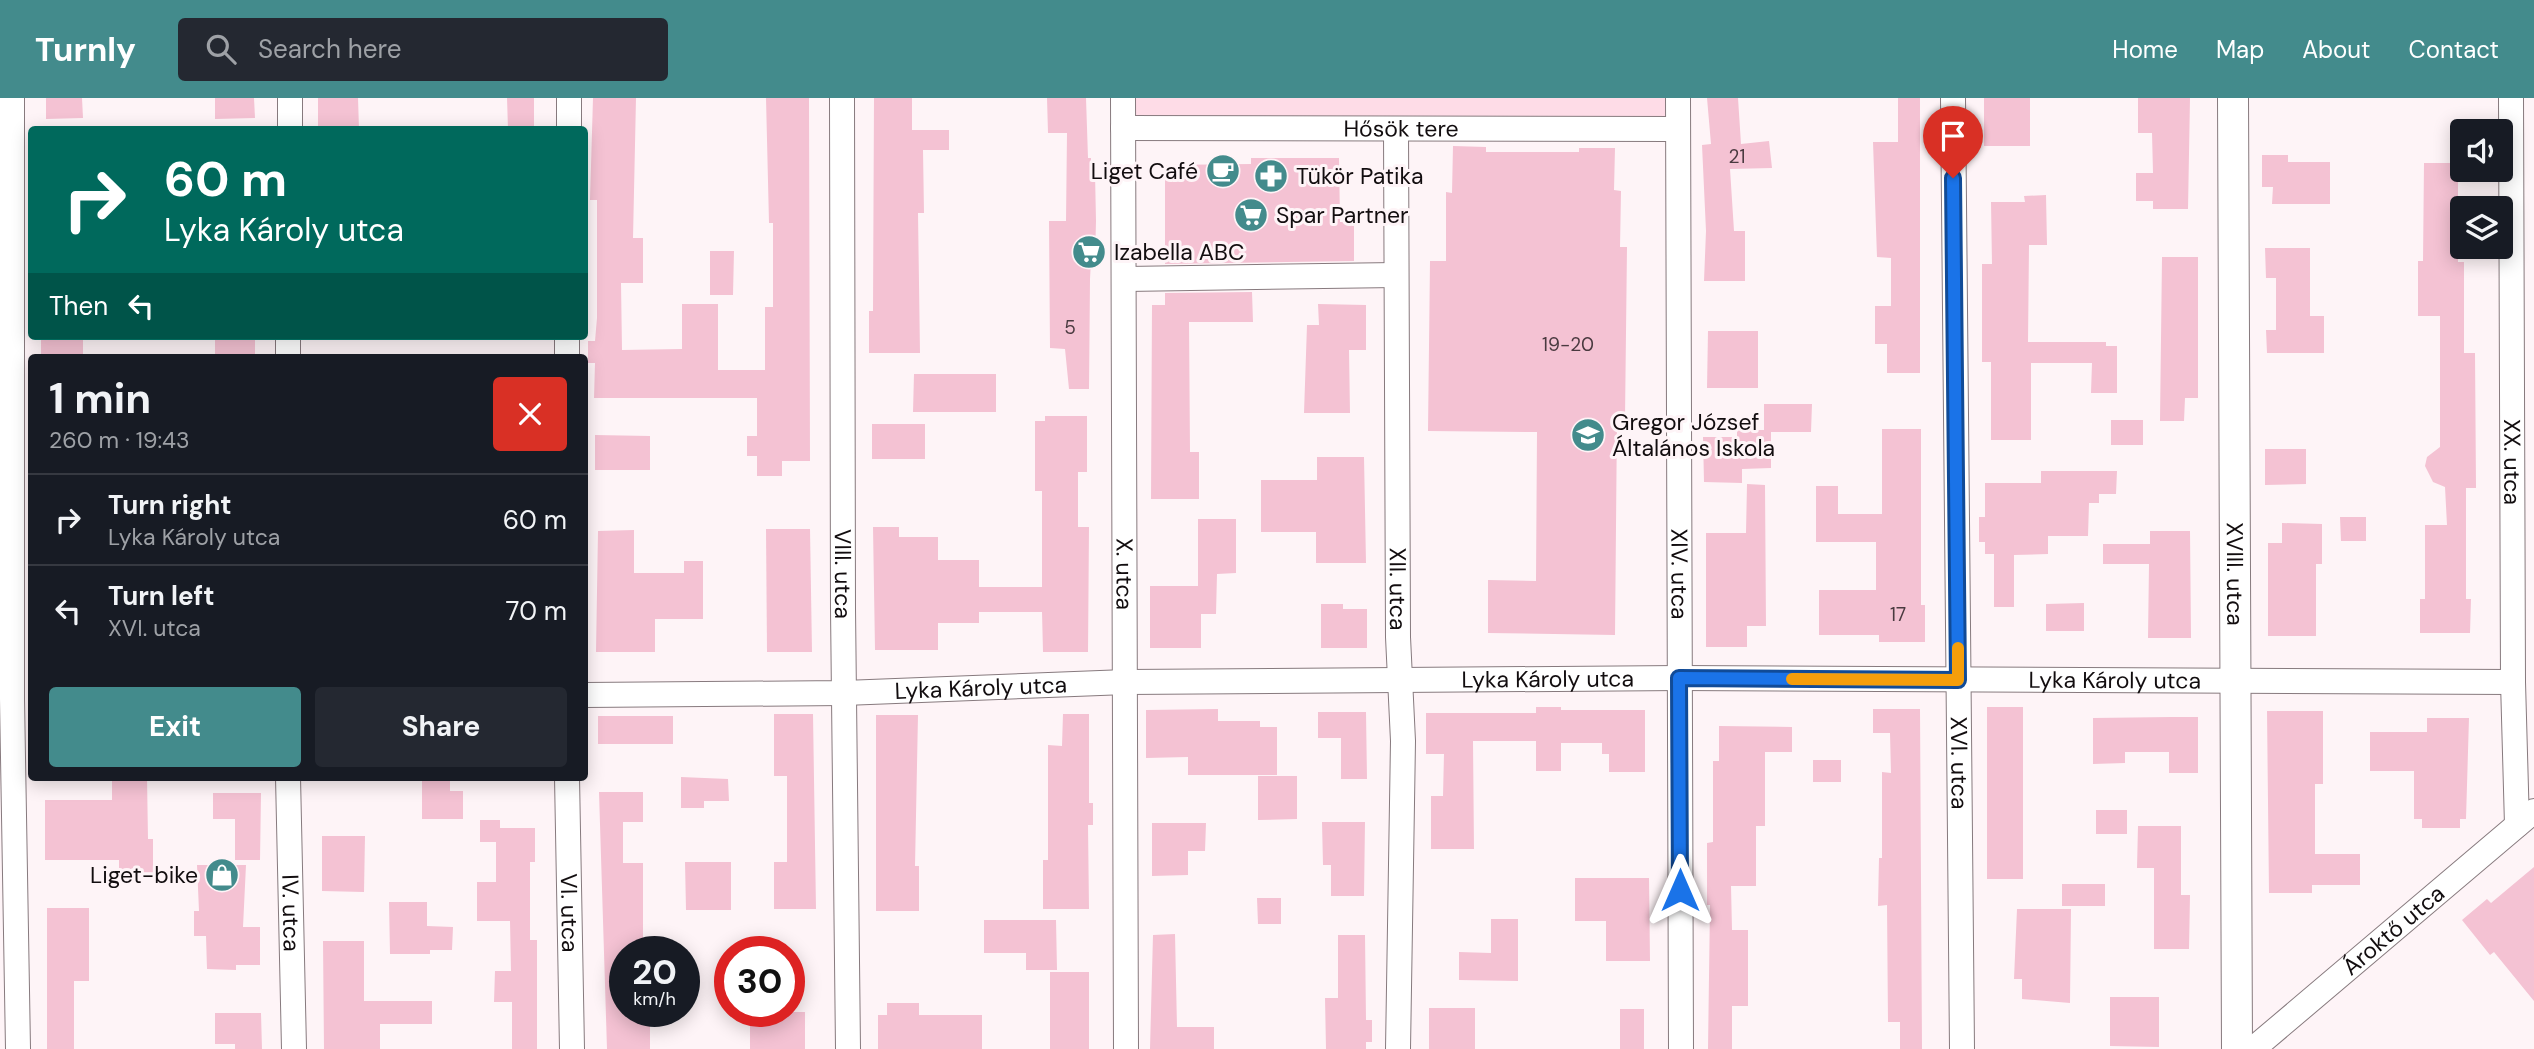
<!DOCTYPE html>
<html lang="en">
<head>
<meta charset="utf-8">
<style>
  :root { --surface:#171b24; --page:#242831; --text:#f1f3f6; --muted:#9ea1a6; --line:#363941; --accent:#438b8c }
  body { margin:0; font-family:"DM Sans",sans-serif; background:var(--page); color:var(--text); height:100vh; display:flex; flex-direction:column; font-size:26px; white-space:nowrap }
  * { box-sizing:border-box; margin:0 }
  p { font-size:23px; color:var(--muted) }
  .icon { flex:none; width:38px; height:38px; fill:none; stroke:currentColor; stroke-width:2; stroke-linecap:round; stroke-linejoin:round }
  .map { position:relative; flex:1; overflow:hidden }
  .drawer { position:absolute; left:28px; top:256px; width:560px; height:427px; display:flex; flex-direction:column; background:var(--surface); border-radius:7px; box-shadow:0 4px 18px #0003 }
  .drawer>* { flex:none }
  .top-card { position:absolute; left:28px; top:28px; width:560px; height:214px; border-radius:7px; box-shadow:0 4px 18px #0003; background:#00695c; color:#fff; overflow:hidden }
  .fabs { position:absolute; left:2450px; top:21px; display:grid; gap:14px }
  .fabs a { display:grid; place-items:center; width:63px; height:63px; border-radius:7px; background:var(--surface); box-shadow:0 4px 18px #0003; font-size:35px }
  .speed { position:absolute; left:609px; top:838px; display:flex; gap:14px; font-size:35px; font-weight:700; text-align:center }
  .speed>* { display:grid; place-content:center; width:91px; height:91px; border-radius:50%; background:var(--surface); box-shadow:0 4px 18px #0003; line-height:1 }
  .speed small { font-size:18px; font-weight:400 }
  .speed .limit { border:10px solid #d22; background:#fff; color:#111 }
  .pin { position:absolute; display:grid; place-items:center; width:60px; height:60px; color:#fff; margin:-72px -30px; border-radius:50% 50% 50% 0; rotate:-45deg; box-shadow:0 0 7px #0007 }
  .pin .icon { rotate:45deg }
  .me { position:absolute; width:77px; margin:-38px; rotate:0deg; stroke-linejoin:round; filter:drop-shadow(0 0 5px #0008) }
  .turn { display:flex; align-items:center; gap:24px; height:147px; padding:0 21px; font-size:32px }
  .turn .icon { width:91px; height:91px; stroke-width:2.5 }
  .turn b { display:block; font-size:49px; line-height:60px }
  .then { display:flex; align-items:center; height:66px; padding:0 21px; background:#0003; gap:14px; font-size:26px }
  .round { display:grid; place-items:center; flex:none; width:74px; height:74px; border-radius:7px; background:var(--page) }
  .summary { display:flex; align-items:center; justify-content:space-between; height:119px; padding:0 21px }
  h1 { font-size:42px; font-weight:700; line-height:52px }
  .button { display:flex; gap:14px; margin-top:auto; padding:14px 21px }
  .button a { flex:1; height:80px; border-radius:7px; background:var(--accent); color:#fff; font-size:28px; font-weight:700; line-height:80px; text-align:center }
  .button a+a { background:var(--page); color:var(--text) }
  ul { padding:0; list-style:none }
  li { display:flex; align-items:center; gap:21px; height:91px; padding:0 21px; border-top:2px solid var(--line) }
  li div { flex:1 }
  li b { display:block; font-size:26px }
  li em { font-style:normal }
  header { display:flex; align-items:center; gap:42px; box-sizing:border-box; height:98px; padding:0 35px; background:var(--accent); color:#fff }
  header strong { font-size:33px }
  nav { display:flex; gap:38px; margin-inline-start:auto; font-size:24px }
  .search { width:490px; height:63px; background:var(--page); display:flex; align-items:center; gap:18px; box-sizing:border-box; padding:0 24px; border-radius:7px; color:var(--muted); font-size:26px }
  .map>svg:first-child { display:block }
  .green { fill:#fedce7 }
  .building { fill:#f4c2d3 }
  .lines { fill:none; stroke-linecap:round; stroke-linejoin:round }
  .minor-casing { stroke:#877a7e; stroke-width:26 }
  .tertiary-casing { stroke:#877a7e; stroke-width:32 }
  .minor { stroke:#fff; stroke-width:24 }
  .tertiary { stroke:#fff; stroke-width:30 }
  .route-casing { stroke:#114b97; stroke-width:18 }
  .route { stroke:#1a73e8; stroke-width:12 }
  .slow { stroke:#f59e0b; stroke-width:12 }
  .labels { text-anchor:middle; dominant-baseline:central; stroke-width:6; stroke-linejoin:round; paint-order:stroke }
  .number-label { font-size:19px; fill:#4a3a40 }
  .street-label { font-size:23px; fill:#120d0f; stroke:#fef4f7 }
  .poi-label { font-size:23px; fill:#120d0f; stroke:#fef4f7; text-anchor:start }
</style>
</head>
<body>
<header>
<strong>Turnly</strong>
<div class="search"><svg class="icon" aria-label="search" viewBox="0 0 24 24"><circle cx="10" cy="10" r="6"/><path d="M15 15l6 6"/></svg>Search here</div>
<nav><a>Home</a><a>Map</a><a>About</a><a>Contact</a></nav>
</header>
<div class="map">
<svg width="2534" height="951" viewBox="0 0 2534 951">
  <rect width="100%" height="100%" fill="#fef4f7"/>
  <polygon class="green" points="1123,0 1678,0 1678,31 1123,30"/>
  <g class="building">
    <polygon points="46,0 82,0 83,20 46,21"/>
    <polygon points="215,0 254,0 255,20 215,21"/>
    <polygon points="318,0 358,0 359,32 318,32"/>
    <polygon points="507,0 534,0 534,32 508,32"/>
    <polygon points="593,0 636,0 633,140 643,140 643,185 621,185 622,252 682,251 682,206 718,206 718,272 765,272 765,209 773,209 773,125 769,125 766,0 809,0 810,363 782,363 782,378 757,378 757,358 747,358 747,338 757,338 757,300 594,300 595,265 588,265 588,243 595,243 597,220 597,102 590,102"/>
    <polygon points="874,0 912,0 912,32 949,32 949,52 923,52 924,115 918,115 920,255 869,255 869,213 873,213"/>
    <polygon points="1047,0 1086,0 1088,60 1091,60 1091,74 1095,75 1096,123 1095,162 1091,162 1090,181 1089,291 1069,291 1065,251 1050,250 1049,123 1066,123 1067,35 1048,35"/>
    <polygon points="1707,0 1738,0 1741,46 1769,43 1772,70 1730,71 1734,133 1745,133 1745,183 1704,183 1706,133 1702,47 1711,46"/>
    <polygon points="1898,0 1920,0 1920,275 1887,275 1887,246 1875,246 1875,208 1891,208 1891,160 1877,159 1873,44 1898,44"/>
    <rect x="1984" y="0" width="46" height="48"/>
    <polygon points="2138,0 2190,0 2188,111 2153,111 2153,103 2136,103 2136,75 2153,75 2152,35 2138,35"/>
    <polygon points="1453,48 1486,49 1486,54 1579,54 1579,50 1615,50 1614,92 1621,93 1620,149 1627,149 1625,320 1617,320 1615,537 1488,535 1488,482 1536,483 1537,334 1428,333 1430,163 1446,163 1446,94 1452,95"/>
    <polygon points="2262,57 2288,57 2288,64 2330,64 2330,106 2272,106 2273,89 2262,89"/>
    <polygon points="1251,60 1339,60 1340,124 1354,124 1354,163 1165,166 1165,67 1251,66"/>
    <polygon points="2424,65 2458,65 2458,164 2464,164 2464,255 2475,255 2476,390 2466,390 2466,501 2471,501 2470,535 2420,535 2420,501 2425,501 2425,427 2447,427 2445,389 2433,384 2425,368 2427,359 2440,349 2440,218 2418,218 2418,163 2423,163"/>
    <polygon points="2046,97 2047,147 2029,147 2028,244 2106,244 2106,248 2117,248 2117,295 2091,295 2092,265 2031,265 2031,342 1991,342 1991,264 1982,264 1982,166 1992,166 1991,104 2025,104 2024,98"/>
    <polygon points="2265,150 2310,150 2310,218 2324,218 2324,255 2267,255 2266,232 2276,232 2276,180 2266,180"/>
    <polygon points="710,153 734,153 733,197 710,197"/>
    <polygon points="2162,159 2198,159 2198,300 2185,300 2184,323 2160,323"/>
    <polygon points="1252,194 1253,224 1189,224 1190,354 1199,354 1199,401 1151,401 1152,207 1165,207 1165,195"/>
    <polygon points="1318,206 1366,207 1366,252 1349,252 1350,315 1304,315 1307,227 1319,227"/>
    <polygon points="1708,233 1758,233 1758,290 1707,290"/>
    <rect x="41" y="238" width="42" height="21"/>
    <rect x="215" y="238" width="40" height="21"/>
    <polygon points="914,276 996,276 996,314 913,314"/>
    <polygon points="1764,306 1812,306 1811,334 1771,334 1771,370 1742,371 1742,385 1704,384 1703,339 1737,339 1737,332 1764,332"/>
    <polygon points="1045,318 1087,318 1087,374 1078,374 1078,429 1089,429 1088,554 1043,554 1042,514 979,514 979,525 938,525 938,552 875,552 873,429 899,429 899,439 938,439 938,462 979,462 979,489 1042,489 1042,393 1035,393 1035,323 1045,323"/>
    <rect x="2111" y="322" width="32" height="25"/>
    <rect x="872" y="326" width="53" height="35"/>
    <polygon points="1882,331 1921,331 1921,507 1925,507 1925,544 1879,544 1879,537 1819,537 1819,492 1876,492 1876,444 1816,444 1816,388 1838,388 1838,416 1882,416"/>
    <polygon points="595,337 650,338 650,372 595,372"/>
    <polygon points="2265,351 2306,351 2306,386 2265,387"/>
    <polygon points="1317,359 1364,359 1366,465 1316,465 1316,434 1261,434 1261,382 1317,382"/>
    <polygon points="2041,373 2117,373 2116,396 2099,396 2099,405 2089,405 2088,438 2048,438 2048,456 2014,457 2014,509 1994,509 1994,456 1985,456 1985,444 1979,444 1979,419 1985,419 1985,385 2041,385"/>
    <polygon points="1747,386 1765,387 1766,528 1747,528 1747,549 1706,549 1706,435 1746,435"/>
    <polygon points="2340,419 2366,419 2366,443 2341,443"/>
    <polygon points="1198,421 1236,421 1236,475 1217,476 1216,516 1201,516 1201,550 1150,550 1150,488 1198,488"/>
    <polygon points="2282,425 2322,426 2322,466 2316,466 2316,538 2268,538 2268,445 2282,445"/>
    <polygon points="766,431 810,431 812,554 767,554"/>
    <polygon points="634,432 634,475 684,475 684,463 703,463 703,521 655,521 655,554 596,554 598,433"/>
    <polygon points="2150,433 2190,433 2191,540 2148,540 2149,466 2103,466 2103,446 2150,446"/>
    <polygon points="2084,505 2084,533 2046,533 2046,506"/>
    <polygon points="1321,506 1343,506 1343,511 1367,511 1367,550 1321,550"/>
    <polygon points="1536,609 1561,609 1561,612 1645,612 1645,674 1609,674 1609,656 1602,656 1602,645 1561,645 1561,673 1536,673 1536,643 1473,643 1474,751 1431,751 1431,698 1443,698 1444,656 1426,656 1426,615 1536,615"/>
    <rect x="1987" y="609" width="36" height="172"/>
    <polygon points="1218,611 1218,623 1260,623 1260,629 1277,629 1277,677 1188,677 1188,659 1146,660 1146,612"/>
    <polygon points="1873,611 1920,611 1922,951 1900,951 1900,924 1888,924 1887,807 1878,808 1879,760 1882,760 1882,674 1891,675 1890,635 1873,635"/>
    <polygon points="2267,613 2323,613 2323,686 2315,686 2315,756 2360,756 2360,787 2312,787 2312,795 2269,795"/>
    <polygon points="1318,614 1366,614 1367,681 1341,681 1341,640 1318,640"/>
    <polygon points="774,616 813,616 816,811 774,811 774,764 787,764 787,678 774,678"/>
    <polygon points="1063,616 1089,616 1089,705 1093,705 1093,727 1088,727 1089,811 1043,811 1043,762 1048,762 1048,647 1062,648"/>
    <polygon points="876,617 918,617 915,768 919,768 919,813 876,813"/>
    <rect x="598" y="618" width="75" height="28"/>
    <polygon points="2171,619 2198,619 2198,675 2169,675 2169,654 2125,654 2125,665 2093,666 2093,620"/>
    <polygon points="2427,620 2469,620 2466,721 2460,721 2460,730 2422,730 2422,721 2414,721 2414,673 2370,673 2370,634 2427,634"/>
    <polygon points="1719,628 1792,629 1792,654 1765,654 1765,728 1756,728 1756,788 1731,788 1732,832 1748,832 1748,908 1732,908 1732,951 1708,951 1710,807 1707,807 1707,745 1713,744 1713,663 1719,663"/>
    <rect x="1813" y="662" width="28" height="22"/>
    <polygon points="1258,678 1297,678 1297,721 1258,722"/>
    <polygon points="125,679 147,679 148,741 153,741 153,775 119,775 119,762 45,762 45,702 112,702 112,682 125,682"/>
    <polygon points="422,679 450,679 450,693 463,693 463,721 422,721"/>
    <polygon points="681,679 728,681 729,703 704,703 704,710 681,710"/>
    <polygon points="599,694 643,694 643,724 623,724 623,765 643,765 643,854 625,854 625,914 650,914 650,951 607,951"/>
    <polygon points="213,695 261,695 260,762 235,762 235,721 213,721"/>
    <rect x="2096" y="712" width="31" height="24"/>
    <polygon points="480,722 500,722 500,730 535,730 535,764 530,764 530,842 537,842 537,951 512,951 512,904 494,904 495,873 511,873 510,823 477,823 477,784 496,784 496,744 480,744"/>
    <polygon points="1322,724 1365,724 1364,798 1331,798 1331,767 1323,767"/>
    <polygon points="1152,725 1206,725 1205,753 1188,753 1188,777 1152,778"/>
    <polygon points="2138,728 2181,728 2181,797 2190,797 2189,851 2154,851 2154,770 2137,770"/>
    <polygon points="322,738 365,738 364,794 322,793"/>
    <polygon points="685,764 731,764 731,812 686,812"/>
    <polygon points="197,767 246,767 243,829 260,829 260,867 236,867 236,872 207,871 206,838 194,838 194,813 199,813"/>
    <polygon points="2534,769 2534,903 2494,854 2490,857 2462,822 2487,801 2491,805"/>
    <polygon points="1575,780 1649,780 1650,863 1606,863 1606,823 1575,823"/>
    <rect x="2062" y="786" width="43" height="22"/>
    <polygon points="1257,800 1281,800 1281,826 1258,826"/>
    <polygon points="389,804 427,804 427,828 453,829 452,852 430,852 430,856 390,856"/>
    <polygon points="47,810 89,810 89,883 74,883 74,951 47,951"/>
    <polygon points="2017,811 2071,811 2070,905 2022,901 2022,881 2014,881"/>
    <polygon points="1491,821 1518,821 1518,883 1459,882 1459,854 1491,855"/>
    <polygon points="984,822 1056,822 1057,872 1026,872 1026,855 984,855"/>
    <polygon points="1175,836 1177,929 1214,929 1214,951 1150,951 1153,837"/>
    <polygon points="1338,837 1365,837 1366,922 1372,922 1372,944 1366,944 1366,951 1326,951 1325,900 1338,900"/>
    <polygon points="323,843 364,843 364,903 432,903 432,926 380,926 380,951 324,951"/>
    <rect x="1050" y="874" width="39" height="77"/>
    <polygon points="2110,899 2159,899 2159,949 2110,948"/>
    <polygon points="887,905 919,905 919,917 982,917 982,951 878,951 878,917 887,917"/>
    <rect x="1429" y="910" width="46" height="41"/>
    <rect x="1620" y="911" width="24" height="40"/>
    <rect x="750" y="914" width="55" height="37"/>
    <polygon points="215,915 261,915 262,951 235,951 235,946 215,946"/>
  </g>
  <g class="lines">
    <g class="minor-casing">
      <g id="minor">
        <polyline points="12,0 12,601 18,951"/>
        <path id="s1" d="M842 0 843 511 848 951"/>
        <path id="s2" d="M1123 0 1126 951"/>
        <path id="s3" d="M1678 0 1681 951"/>
        <path id="s4" d="M1953 0 1962 951"/>
        <path id="s5" d="M2511 0 2513 584 2517 727"/>
        <path id="s6" d="M1123 30 1678 31"/>
        <path id="s7" d="M1396 31 1398 539 1403 643 1398 951"/>
        <polyline points="290,32 290,0"/>
        <polyline points="569,32 569,0"/>
        <polyline points="1126,181 1396,177"/>
        <polyline points="288,259 288,238"/>
        <polyline points="567,259 567,238"/>
        <path id="s8" d="M584 597 844 595 1126 584 1680 580 2513 584"/>
        <path id="s9" d="M288 679 294 951"/>
        <path id="s10" d="M567 679 572 951"/>
        <path id="s11" d="M2253 951 2534 713"/>
      </g>
    </g>
    <g class="tertiary-casing">
      <g id="tertiary">
        <path id="s12" d="M2233 0 2237 951"/>
      </g>
    </g>
    <use href="#minor" class="minor"/>
    <use href="#tertiary" class="tertiary"/>
  </g>
  <g class="lines">
    <g class="route-casing">
      <polyline id="route" points="1680,792 1679,580 1958,582 1953,80"/>
    </g>
    <use href="#route" class="route"/>
    <polyline class="slow" points="1792,581 1958,582 1958,550"/>
  </g>
  <defs>
    <g id="cafe-disc" transform="scale(1.75)"><circle r="9.5" fill="#438b8c" stroke="#fef4f7"/><path d="M-5.5-4.5H6V0H3Q3 3.5 0 3.5H-2.5Q-5.5 3.5-5.5 0ZM3-3.2v2h1.7v-2ZM-6 4.5H4V6H-6Z" fill="#fff"/></g>
    <g id="pharmacy-disc" transform="scale(1.75)"><circle r="9.5" fill="#438b8c" stroke="#fef4f7"/><path d="M-2-6h4v4h4v4h-4v4h-4v-4h-4v-4h4Z" fill="#fff"/></g>
    <g id="supermarket-disc" transform="scale(1.75)"><circle r="9.5" fill="#438b8c" stroke="#fef4f7"/><path d="M-6-5.5h2.5l.6 2H6L4.5 2H-2.5L-4.4-4H-6ZM-1.5 3.2a1.3 1.3 0 1 0 .1 0ZM3 3.2a1.3 1.3 0 1 0 .1 0Z" fill="#fff"/></g>
    <g id="school-disc" transform="scale(1.75)"><circle r="9.5" fill="#438b8c" stroke="#fef4f7"/><path d="M0-5L7-2L0 1L-7-2ZM-4 1L0 2.5L4 1V4Q0 6-4 4Z" fill="#fff"/></g>
    <g id="shop-disc" transform="scale(1.75)"><circle r="9.5" fill="#438b8c" stroke="#fef4f7"/><path d="M-5-2.5h2.3a2.7 3.5 0 0 1 5.4 0H5L5.5 6h-11ZM-1.5-2.5h3a1.5 2.3 0 0 0-3 0Z" fill="#fff"/></g>
  </defs>
  <g fill-rule="evenodd">
    <use href="#cafe-disc" x="1223" y="73"/>
    <use href="#pharmacy-disc" x="1271" y="78"/>
    <use href="#supermarket-disc" x="1251" y="117"/>
    <use href="#supermarket-disc" x="1089" y="154"/>
    <use href="#school-disc" x="1588" y="337"/>
    <use href="#shop-disc" x="222" y="777"/>
  </g>
  <g class="labels">
    <g class="number-label">
      <text x="1737" y="58">21</text>
      <text x="1070" y="229">5</text>
      <text x="1568" y="246">19-20</text>
      <text x="1898" y="516">17</text>
    </g>
    <g class="street-label">
      <text stroke="none"><textPath href="#s6" startOffset="278">Hősök tere</textPath></text>
      <text stroke="none"><textPath href="#s5" startOffset="364">XX. utca</textPath></text>
      <text stroke="none"><textPath href="#s2" startOffset="476">X. utca</textPath></text>
      <text stroke="none"><textPath href="#s1" startOffset="476">VIII. utca</textPath></text>
      <text stroke="none"><textPath href="#s3" startOffset="476">XIV. utca</textPath></text>
      <text stroke="none"><textPath href="#s12" startOffset="476">XVIII. utca</textPath></text>
      <text stroke="none"><textPath href="#s7" startOffset="460">XII. utca</textPath></text>
      <text stroke="none"><textPath href="#s8" startOffset="964">Lyka Károly utca</textPath></text>
      <text stroke="none"><textPath href="#s8" startOffset="1531">Lyka Károly utca</textPath></text>
      <text stroke="none"><textPath href="#s8" startOffset="397">Lyka Károly utca</textPath></text>
      <text stroke="none"><textPath href="#s4" startOffset="665">XVI. utca</textPath></text>
      <text stroke="none"><textPath href="#s9" startOffset="136">IV. utca</textPath></text>
      <text stroke="none"><textPath href="#s10" startOffset="136">VI. utca</textPath></text>
      <text stroke="none"><textPath href="#s11" startOffset="184">Ároktő utca</textPath></text>
    </g>
    <g class="poi-label">
      <text x="1198" y="73" text-anchor="end">Liget Café</text>
      <text x="1296" y="78">Tükör Patika</text>
      <text x="1276" y="117">Spar Partner</text>
      <text x="1114" y="154">Izabella ABC</text>
      <text x="1612" y="324">Gregor József<tspan x="1612" dy="26">Általános Iskola</tspan></text>
      <text x="198" y="777" text-anchor="end">Liget-bike</text>
    </g>
  </g>
</svg>
<div class="fabs">
<a><svg class="icon" aria-label="sound" viewBox="0 0 24 24"><path d="M4 9h4l5-4v14l-5-4H4zM17 9q2 3 0 6"/></svg></a>
<a><svg class="icon" aria-label="layers" viewBox="0 0 24 24"><path d="M12 4l9 5-9 5-9-5zM3 14l9 5 9-5"/></svg></a>
</div>
<div class="speed"><div>20<small>km/h</small></div><div class="limit">30</div></div>
<div class="pin" style="left:1953px;top:80px;background:#d93025"><svg class="icon" aria-label="arrive" viewBox="0 0 24 24"><path d="M6 21V4h12l-3 4 3 4H6"/></svg></div>
<svg class="me" style="left:1680px;top:792px" viewBox="-20 -20 40 40"><path d="M0-17L14 15 0 8-14 15z" fill="#1a73e8" stroke="#fff" stroke-width="4"/></svg>
<div class="top-card">
<div class="turn"><svg class="icon" aria-label="right" viewBox="0 0 24 24"><path d="M7 20v-9h11M14 6l5 5-5 5"/></svg><div><b>60 m</b>Lyka Károly utca</div></div>
<div class="then">Then<svg class="icon" aria-label="left" viewBox="0 0 24 24"><path d="M17 20v-9H6M10 6l-5 5 5 5"/></svg></div>
</div>
<section class="drawer">
<div class="summary"><div><h1>1 min</h1><p>260 m · 19:43</p></div><a class="round" style="background:#d93025;color:#fff"><svg class="icon" aria-label="close" viewBox="0 0 24 24"><path d="M6 6l12 12M18 6L6 18"/></svg></a></div>
<ul>
<li><svg class="icon" aria-label="right" viewBox="0 0 24 24"><path d="M7 20v-9h11M14 6l5 5-5 5"/></svg><div><b>Turn right</b><p>Lyka Károly utca</p></div><em>60 m</em></li>
<li><svg class="icon" aria-label="left" viewBox="0 0 24 24"><path d="M17 20v-9H6M10 6l-5 5 5 5"/></svg><div><b>Turn left</b><p>XVI. utca</p></div><em>70 m</em></li>
</ul>
<div class="button"><a>Exit</a><a>Share</a></div>
</section>
</div>
</body>
</html>
